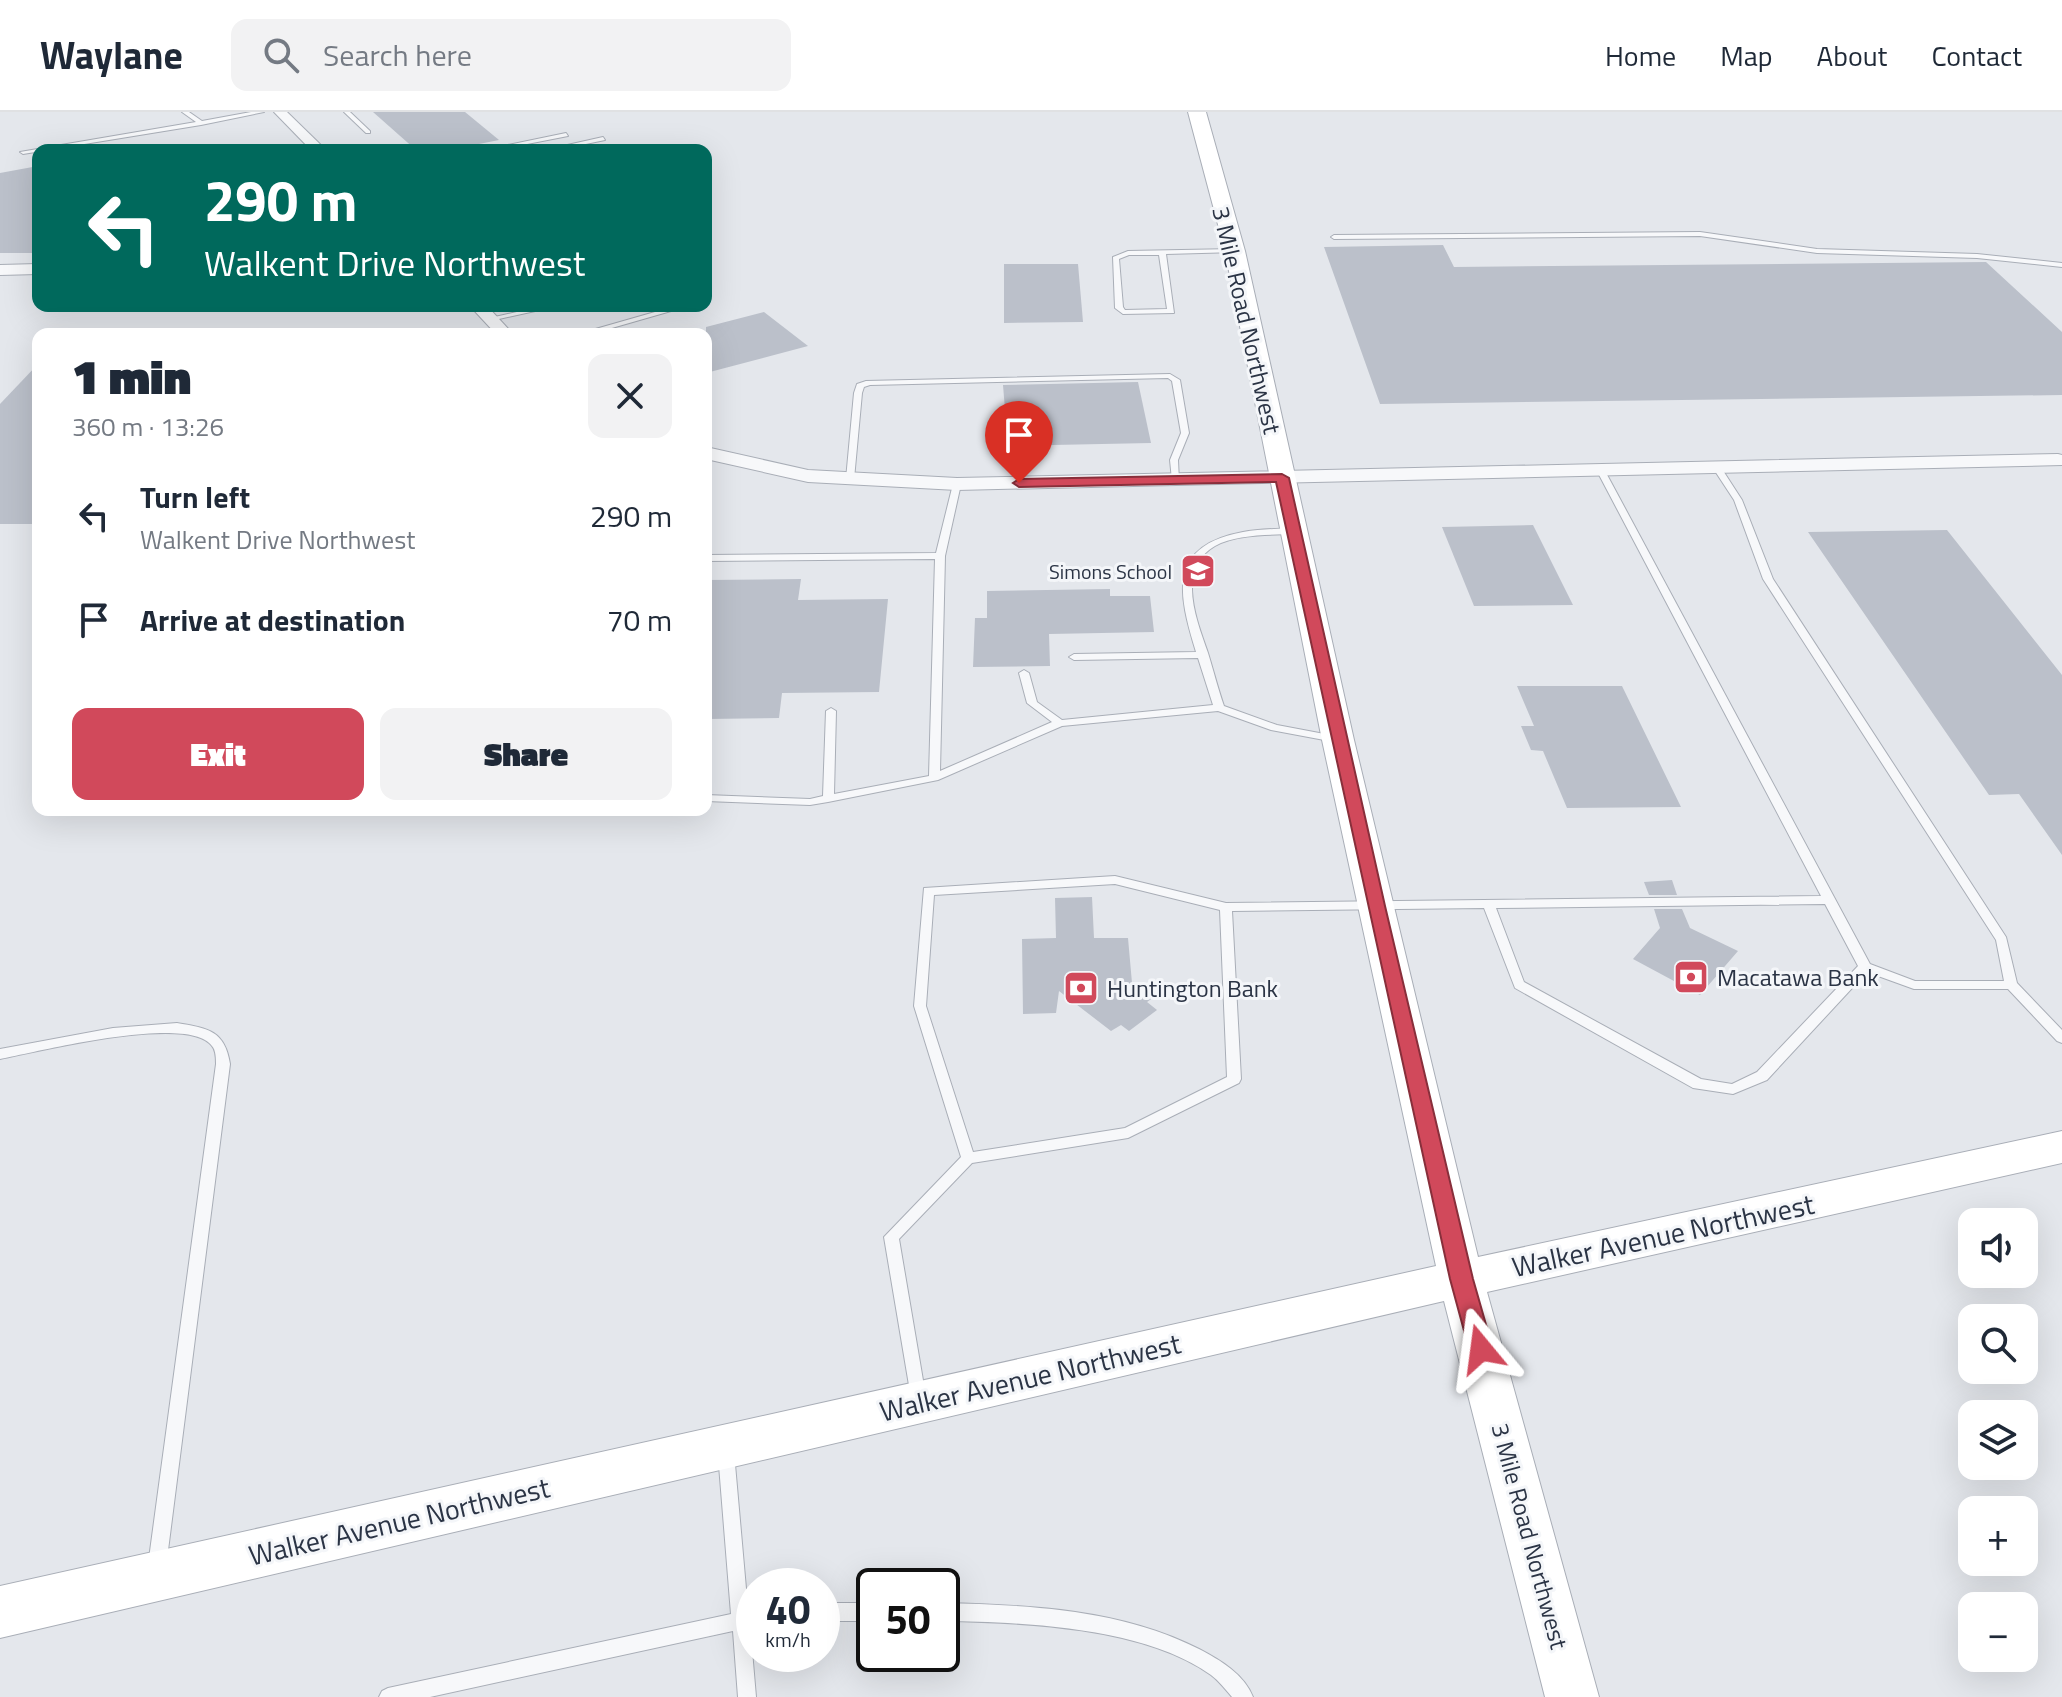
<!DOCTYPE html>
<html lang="en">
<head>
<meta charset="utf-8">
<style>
  :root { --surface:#fff; --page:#f2f2f3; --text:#1f2937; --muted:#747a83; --line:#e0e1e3; --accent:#d1495b }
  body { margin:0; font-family:"Titillium Web",sans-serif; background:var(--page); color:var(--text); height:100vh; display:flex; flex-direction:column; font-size:30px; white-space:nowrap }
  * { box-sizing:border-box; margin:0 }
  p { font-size:26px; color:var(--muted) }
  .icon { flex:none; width:44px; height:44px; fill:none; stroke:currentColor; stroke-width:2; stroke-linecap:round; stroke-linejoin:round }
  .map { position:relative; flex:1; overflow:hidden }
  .drawer { position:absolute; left:32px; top:216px; width:680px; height:488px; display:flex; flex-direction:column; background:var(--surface); border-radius:16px; box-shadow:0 8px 32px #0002 }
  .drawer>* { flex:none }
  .hud { position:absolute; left:32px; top:32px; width:680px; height:168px; border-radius:16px; box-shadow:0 8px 32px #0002; background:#00695c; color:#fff; overflow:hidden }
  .fabs { position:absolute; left:1958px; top:1096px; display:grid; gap:16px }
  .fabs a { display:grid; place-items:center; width:80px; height:80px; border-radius:16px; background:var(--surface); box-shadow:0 8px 32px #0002; font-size:40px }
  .speed { position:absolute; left:736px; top:1456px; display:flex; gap:16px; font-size:40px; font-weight:700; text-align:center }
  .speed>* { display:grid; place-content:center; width:104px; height:104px; border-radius:50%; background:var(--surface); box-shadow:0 8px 32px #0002; line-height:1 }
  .speed small { font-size:20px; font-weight:400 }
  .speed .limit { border:4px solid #111; border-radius:12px; background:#fff; color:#111 }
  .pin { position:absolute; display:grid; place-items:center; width:68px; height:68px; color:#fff; margin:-82px -34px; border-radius:50% 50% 50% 0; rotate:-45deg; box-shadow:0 0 8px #0007 }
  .pin .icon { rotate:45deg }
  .me { position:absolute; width:88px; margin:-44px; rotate:344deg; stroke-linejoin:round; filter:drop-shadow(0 0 6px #0008) }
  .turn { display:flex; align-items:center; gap:28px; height:168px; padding:0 40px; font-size:36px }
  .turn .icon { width:104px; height:104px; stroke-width:2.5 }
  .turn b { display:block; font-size:56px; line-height:68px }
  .round { display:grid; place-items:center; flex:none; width:84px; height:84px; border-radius:16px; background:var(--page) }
  .overview { display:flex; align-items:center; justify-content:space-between; height:136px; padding:0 40px }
  h1 { font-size:48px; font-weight:800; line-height:60px }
  .action { display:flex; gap:16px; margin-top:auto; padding:16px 40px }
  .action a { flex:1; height:92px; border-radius:16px; background:var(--accent); color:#fff; font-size:32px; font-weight:800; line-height:92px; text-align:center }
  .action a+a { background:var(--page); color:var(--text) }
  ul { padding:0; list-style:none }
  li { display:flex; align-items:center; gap:24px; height:104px; padding:0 40px }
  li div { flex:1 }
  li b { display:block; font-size:30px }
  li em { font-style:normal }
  header { display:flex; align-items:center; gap:48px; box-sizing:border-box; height:112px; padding:0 40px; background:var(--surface); border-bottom:2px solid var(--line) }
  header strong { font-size:38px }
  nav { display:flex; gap:44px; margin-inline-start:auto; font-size:28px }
  .search { width:560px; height:72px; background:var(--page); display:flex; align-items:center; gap:20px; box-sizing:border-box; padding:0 28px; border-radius:16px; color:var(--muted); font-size:30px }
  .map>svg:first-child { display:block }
  .building { fill:#bbc0ca }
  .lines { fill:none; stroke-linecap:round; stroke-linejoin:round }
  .lane-casing { stroke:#a9aeb7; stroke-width:2 }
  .street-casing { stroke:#a9aeb7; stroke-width:2 }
  .secondary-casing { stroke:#a9aeb7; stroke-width:2 }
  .lane { fill:#f7f8fa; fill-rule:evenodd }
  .street { fill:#f7f8fa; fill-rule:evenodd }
  .secondary { fill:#fff; fill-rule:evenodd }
  .route { fill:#d1495b; stroke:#882f3b; stroke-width:2 }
  .labels { text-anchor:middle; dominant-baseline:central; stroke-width:6; stroke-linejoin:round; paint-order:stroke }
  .far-poi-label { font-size:20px; fill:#2b3445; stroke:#f4f6f9; text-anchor:end }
  .street-label { font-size:24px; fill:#2b3445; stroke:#f4f6f9 }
  .poi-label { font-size:24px; fill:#2b3445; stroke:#f4f6f9; text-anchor:start }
  .near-street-label { font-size:28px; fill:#2b3445; stroke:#f4f6f9 }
</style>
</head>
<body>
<header>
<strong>Waylane</strong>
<div class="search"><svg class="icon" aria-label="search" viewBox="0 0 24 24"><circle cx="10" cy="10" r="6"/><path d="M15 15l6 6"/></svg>Search here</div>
<nav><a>Home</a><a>Map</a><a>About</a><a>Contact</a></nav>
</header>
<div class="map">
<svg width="2062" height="1585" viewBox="0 0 2062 1585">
  <rect width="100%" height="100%" fill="#e4e7ec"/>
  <g class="building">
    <polygon points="373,0 465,0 499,28 449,38 416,38"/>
    <polygon points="38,54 38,141 0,141 0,61"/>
    <polygon points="1443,133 1454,155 1986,150 2062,220 2062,283 1380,292 1324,135"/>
    <polygon points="1004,152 1078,152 1083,210 1004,211"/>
    <polygon points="764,200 808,234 706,261 706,215"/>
    <polygon points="38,252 38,412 0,412 0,292"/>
    <polygon points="1138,270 1151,331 1008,334 1003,273"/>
    <polygon points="1533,413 1573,493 1474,494 1442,415"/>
    <polygon points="1947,418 2062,563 2062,743 2019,682 1989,683 1808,420"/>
    <polygon points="801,467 798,488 888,487 879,580 782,581 779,606 706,607 706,468"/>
    <polygon points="1110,477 1110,484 1150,484 1154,520 1049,522 1050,554 973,555 975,506 987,506 987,479"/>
    <polygon points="1517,574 1622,574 1681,695 1567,696 1543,639 1531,638 1521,614 1534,614"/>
    <polygon points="1672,768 1677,783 1649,783 1644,770"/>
    <polygon points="1092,785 1094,826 1128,826 1132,871 1154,885 1147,890 1157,898 1129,919 1121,913 1111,919 1059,879 1056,901 1023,902 1022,827 1056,826 1055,786"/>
    <polygon points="1654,797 1682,797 1690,816 1738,839 1700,883 1633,847 1660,816"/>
  </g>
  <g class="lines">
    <g class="lane-casing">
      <g id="lane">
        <polygon points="182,0 189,0 202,9 251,0 264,0 201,13 23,42 20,40 196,10"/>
        <polygon points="344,0 350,0 370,19 370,21 366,21"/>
        <polygon points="566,21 568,24 497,38 484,38"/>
        <polygon points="603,25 605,28 557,38 545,38"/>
        <polygon points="1700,120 1817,137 1977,142 2062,151 2062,155 1977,146 1817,141 1700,124 1334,127 1331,125 1334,123"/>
        <path d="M1235 137 1237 138V140L1166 142 1174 201 1123 202 1115 196 1113 145 1128 139ZM1129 143H1159L1167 197 1125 198 1123 195 1119 147Z"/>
        <polygon points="543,194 558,194 490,209 486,207"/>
        <polygon points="659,194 667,194 671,199 591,222 578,222 662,198"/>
        <polygon points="500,216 503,216 503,220 473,222"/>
        <polygon points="1170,262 1180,268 1189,321 1178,348 1179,370 1172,368 1170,348 1181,321 1172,269 1168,266 870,273 864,275 862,281 854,367 850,370 846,367 854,281 857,272 866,269"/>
        <path d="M1717 353 1720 354 1742 388 1773 467 2006 825 2017 871 2062 918V931L2057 929 2008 877H1914L1867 860 1767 968 1733 982 1693 976 1515 876 1484 796 1232 799 1241 967 1239 971 1128 1026 972 1051 899 1127 926 1286 924 1291 918 1293 912 1291 884 1125 961 1045 914 894 924 776 1115 764 1226 791 1821 784 1597 359 1598 357 1605 359 1870 852 1915 869H2004L1996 828 1763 467 1734 388 1713 356ZM1115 772 1220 798 1227 965 1125 1016 973 1040 926 894 934 783ZM1825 792 1858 854 1757 960 1732 972 1701 967 1524 870 1496 796Z"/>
        <path d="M957 369 961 372 945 444 940 659 1052 610 1027 591 1019 561 1024 558 1029 561 1037 590 1062 608 1213 593 1198 546 1074 548 1069 545 1074 542 1196 540C1178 481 1167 434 1243 420 1260 417 1277 417 1294 416L1299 419 1294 422C1270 423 1236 422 1215 434 1175 457 1197 509 1208 541 1213 557 1218 577 1224 594L1277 613 1335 624 1340 627 1335 630 1271 618 1218 599 1062 614 938 668 828 690 810 693 706 689V683L810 687 823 684 826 599 831 596 836 599 834 682 929 664 935 447 706 449V443L936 441 953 372Z"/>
        <path d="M177 911C207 916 225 918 230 952L166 1454 163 1460 157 1462 151 1460 148 1454 216 952C216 947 216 938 212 934 189 901 36 940 0 947V937L113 916Z"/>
        <polygon points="726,1334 732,1336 734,1341 748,1499 754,1497 754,1515 750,1515 756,1585 738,1585 733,1519 430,1585 379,1585 382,1579 388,1576 731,1502 718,1341 720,1336"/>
        <rect x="822" y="1491" width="52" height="18"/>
        <path d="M942 1491C1028 1493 1121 1497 1199 1537 1220 1548 1244 1562 1253 1585H1232C1225 1577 1219 1569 1211 1563 1144 1515 1022 1510 942 1509Z"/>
      </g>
    </g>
    <g class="street-casing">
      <g id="street">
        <polygon points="274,0 287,0 326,38 311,38"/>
        <polygon points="38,152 38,162 0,163 0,153"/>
        <polygon points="470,194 487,194 513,222 496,222"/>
        <polygon points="706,335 808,358 957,366 2058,342 2062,343 2062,353 957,378 808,370 706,347"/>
      </g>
    </g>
    <g class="secondary-casing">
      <polygon id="secondary" points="1188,0 1206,0 1245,139 1354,628 1478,1145 2062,1019 2062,1051 1487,1180 1599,1585 1545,1585 1444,1189 0,1526 0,1474 1436,1154 1322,628 1225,139"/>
    </g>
    <use href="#lane" class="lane"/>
    <use href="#street" class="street"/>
    <use href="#secondary" class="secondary"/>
  </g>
  <polygon class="route" points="1282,362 1289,366 1385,794 1473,1167 1493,1237 1489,1244 1481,1247 1473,1244 1469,1237 1450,1167 1276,370 1019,375 1013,371 1019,367"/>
  <defs>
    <g id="school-square" transform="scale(1.8)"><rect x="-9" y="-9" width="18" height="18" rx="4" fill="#d1495b" stroke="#f4f6f9"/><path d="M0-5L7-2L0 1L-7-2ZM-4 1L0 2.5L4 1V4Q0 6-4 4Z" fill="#fff"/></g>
    <g id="bank-square" transform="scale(1.8)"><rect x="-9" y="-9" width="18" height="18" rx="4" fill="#d1495b" stroke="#f4f6f9"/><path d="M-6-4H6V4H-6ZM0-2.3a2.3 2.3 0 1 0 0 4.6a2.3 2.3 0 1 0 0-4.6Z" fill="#fff"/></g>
  </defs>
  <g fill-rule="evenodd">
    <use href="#school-square" x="1198" y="459"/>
    <use href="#bank-square" x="1691" y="865"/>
    <use href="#bank-square" x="1081" y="876"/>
  </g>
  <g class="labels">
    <g class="far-poi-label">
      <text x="1172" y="459">Simons School</text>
    </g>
    <g class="street-label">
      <text transform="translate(1247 208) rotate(77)">3 Mile Road Northwest</text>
      <text transform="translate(1530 1424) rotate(75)">3 Mile Road Northwest</text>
    </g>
    <g class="poi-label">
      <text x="1717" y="865">Macatawa Bank</text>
      <text x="1107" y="876">Huntington Bank</text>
    </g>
    <g class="near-street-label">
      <text transform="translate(1663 1123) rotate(-12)">Walker Avenue Northwest</text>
      <text transform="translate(1030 1265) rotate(-13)">Walker Avenue Northwest</text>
      <text transform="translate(399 1409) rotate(-13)">Walker Avenue Northwest</text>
    </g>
  </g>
</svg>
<div class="fabs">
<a><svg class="icon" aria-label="sound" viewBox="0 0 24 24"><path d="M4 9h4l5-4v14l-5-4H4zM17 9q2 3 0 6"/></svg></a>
<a><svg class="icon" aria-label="search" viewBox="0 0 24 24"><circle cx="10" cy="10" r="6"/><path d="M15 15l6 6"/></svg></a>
<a><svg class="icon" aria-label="layers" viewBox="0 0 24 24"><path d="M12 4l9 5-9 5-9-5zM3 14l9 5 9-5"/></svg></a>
<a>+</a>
<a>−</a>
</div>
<div class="speed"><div>40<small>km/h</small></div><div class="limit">50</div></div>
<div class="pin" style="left:1019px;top:371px;background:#d93025"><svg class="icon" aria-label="arrive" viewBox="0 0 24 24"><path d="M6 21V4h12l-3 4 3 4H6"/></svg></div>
<svg class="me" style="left:1481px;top:1237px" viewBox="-20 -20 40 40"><path d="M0-17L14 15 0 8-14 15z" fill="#d1495b" stroke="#fff" stroke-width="4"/></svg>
<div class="hud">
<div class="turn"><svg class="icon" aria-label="left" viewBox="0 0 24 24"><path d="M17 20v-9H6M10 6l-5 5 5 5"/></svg><div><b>290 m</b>Walkent Drive Northwest</div></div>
</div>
<section class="drawer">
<div class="overview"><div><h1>1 min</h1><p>360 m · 13:26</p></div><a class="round"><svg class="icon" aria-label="close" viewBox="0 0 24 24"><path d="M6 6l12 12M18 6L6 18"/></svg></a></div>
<ul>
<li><svg class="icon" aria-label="left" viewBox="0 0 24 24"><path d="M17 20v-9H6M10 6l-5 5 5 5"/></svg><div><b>Turn left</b><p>Walkent Drive Northwest</p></div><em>290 m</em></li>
<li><svg class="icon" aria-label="arrive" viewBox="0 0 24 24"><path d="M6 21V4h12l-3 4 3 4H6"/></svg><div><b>Arrive at destination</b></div><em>70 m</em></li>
</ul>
<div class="action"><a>Exit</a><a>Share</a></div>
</section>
</div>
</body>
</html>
